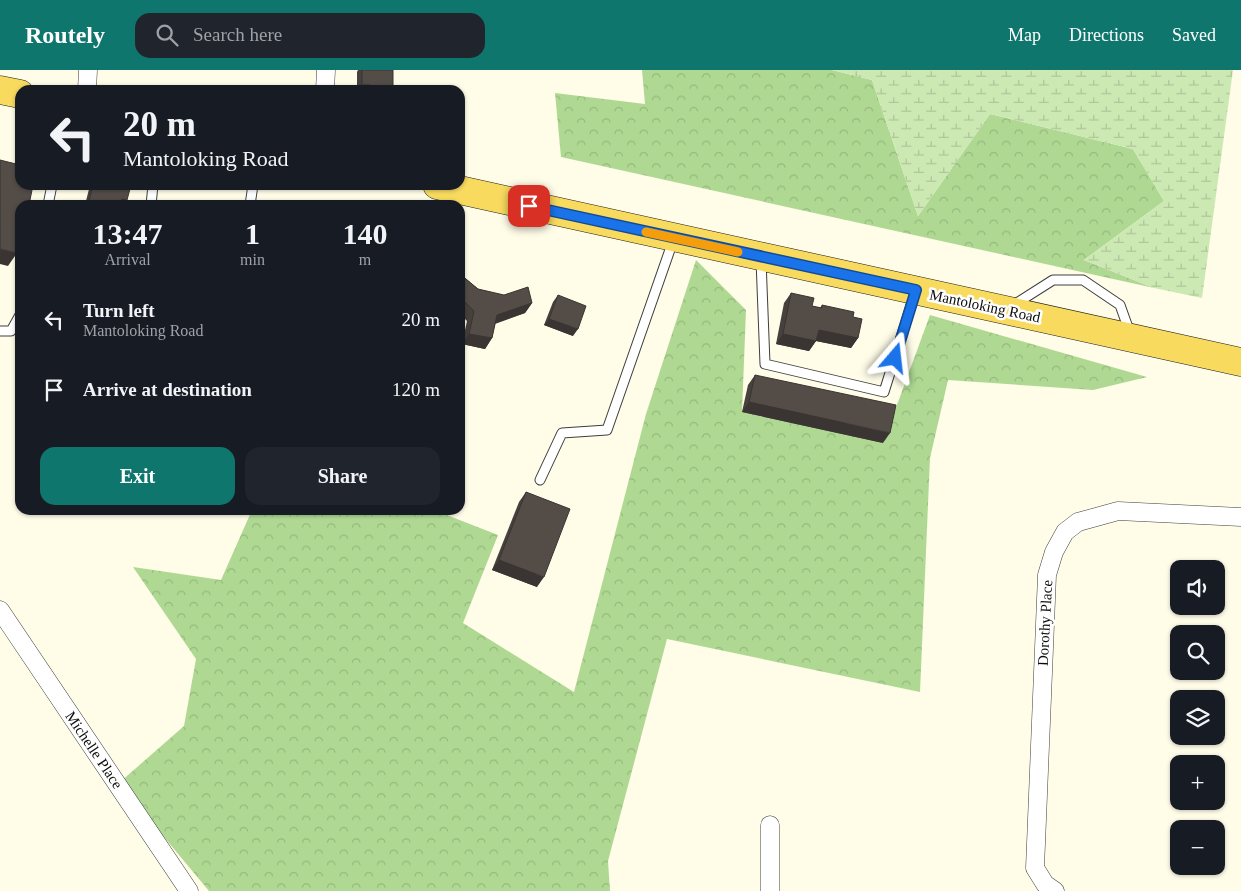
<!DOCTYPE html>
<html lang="en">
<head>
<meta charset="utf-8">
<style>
  :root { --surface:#171b24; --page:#20242c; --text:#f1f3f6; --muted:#9ea1a6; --accent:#0f766e }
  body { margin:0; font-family:"Times New Roman",serif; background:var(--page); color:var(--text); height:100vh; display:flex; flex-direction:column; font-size:19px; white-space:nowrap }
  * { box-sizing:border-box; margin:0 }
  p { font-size:16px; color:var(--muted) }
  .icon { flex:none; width:28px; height:28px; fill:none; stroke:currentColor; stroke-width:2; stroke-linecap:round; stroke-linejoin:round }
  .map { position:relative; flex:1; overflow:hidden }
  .sheet { position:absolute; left:15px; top:130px; width:450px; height:315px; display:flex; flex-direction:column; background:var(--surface); border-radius:15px; box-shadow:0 1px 4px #0004 }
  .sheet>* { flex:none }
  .banner { position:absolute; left:15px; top:15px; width:450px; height:105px; border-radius:15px; box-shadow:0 1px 4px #0004; background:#171b24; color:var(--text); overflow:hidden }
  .tools { position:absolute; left:1170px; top:490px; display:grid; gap:10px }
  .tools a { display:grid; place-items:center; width:55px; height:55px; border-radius:10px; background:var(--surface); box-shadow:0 1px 4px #0004; font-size:25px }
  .pin { position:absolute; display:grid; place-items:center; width:42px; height:42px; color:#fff; margin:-21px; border-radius:10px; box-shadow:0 2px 8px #0006 }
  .me { position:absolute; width:55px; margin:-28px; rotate:17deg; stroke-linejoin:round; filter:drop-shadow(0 0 4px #0008) }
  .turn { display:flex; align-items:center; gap:18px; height:105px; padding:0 25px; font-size:22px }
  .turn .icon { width:65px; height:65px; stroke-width:2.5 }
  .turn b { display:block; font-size:35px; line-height:42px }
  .eta { display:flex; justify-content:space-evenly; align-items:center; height:85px; text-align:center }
  .eta b { font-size:30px; font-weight:700; line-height:35px }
  .primary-button { display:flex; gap:10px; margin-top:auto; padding:10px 25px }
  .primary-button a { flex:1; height:58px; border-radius:15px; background:var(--accent); color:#fff; font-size:20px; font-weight:700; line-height:58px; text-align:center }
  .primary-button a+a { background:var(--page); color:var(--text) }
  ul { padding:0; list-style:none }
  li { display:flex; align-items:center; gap:15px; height:70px; padding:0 25px }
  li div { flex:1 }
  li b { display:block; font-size:19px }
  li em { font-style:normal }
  header { display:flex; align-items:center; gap:30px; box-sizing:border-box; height:70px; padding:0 25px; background:var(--accent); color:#fff }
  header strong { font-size:24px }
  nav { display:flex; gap:28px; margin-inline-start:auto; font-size:18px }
  .search { width:350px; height:45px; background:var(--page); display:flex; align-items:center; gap:12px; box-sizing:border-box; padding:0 18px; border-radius:15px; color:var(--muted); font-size:19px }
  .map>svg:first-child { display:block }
  .forest { fill:url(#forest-crowns) }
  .wetland { fill:url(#wetland-marsh) }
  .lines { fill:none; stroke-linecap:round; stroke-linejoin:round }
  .service-casing { stroke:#3e3e3e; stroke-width:11 }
  .minor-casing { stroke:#3e3e3e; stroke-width:19 }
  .primary-casing { stroke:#1c1c1c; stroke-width:29 }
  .service { stroke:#fff; stroke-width:9 }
  .minor { stroke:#fff; stroke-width:18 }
  .primary { stroke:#f8da5f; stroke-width:28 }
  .wall { fill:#47413d }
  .shaded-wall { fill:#3a3532 }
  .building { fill:#534c47; stroke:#3a3532 }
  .route-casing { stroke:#114b97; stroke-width:12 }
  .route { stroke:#1a73e8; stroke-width:9 }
  .slow { stroke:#f59e0b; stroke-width:9 }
  .labels { text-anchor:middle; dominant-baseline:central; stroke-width:5; stroke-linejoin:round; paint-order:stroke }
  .street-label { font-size:15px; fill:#0b0b0b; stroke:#fff }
</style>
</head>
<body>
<header>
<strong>Routely</strong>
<div class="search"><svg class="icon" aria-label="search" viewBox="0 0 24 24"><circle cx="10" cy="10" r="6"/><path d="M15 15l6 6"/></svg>Search here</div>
<nav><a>Map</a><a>Directions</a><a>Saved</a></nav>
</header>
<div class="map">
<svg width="1241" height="821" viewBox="0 0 1241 821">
  <defs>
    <pattern id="forest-crowns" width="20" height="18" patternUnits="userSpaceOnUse" patternTransform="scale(1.25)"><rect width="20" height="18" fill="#afd993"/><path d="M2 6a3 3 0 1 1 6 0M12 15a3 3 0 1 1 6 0" fill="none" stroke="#95b97d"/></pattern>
    <pattern id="wetland-marsh" width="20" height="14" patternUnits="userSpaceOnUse" patternTransform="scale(1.25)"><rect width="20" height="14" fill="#cce8b3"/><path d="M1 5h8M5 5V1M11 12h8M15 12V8" fill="none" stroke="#aec699"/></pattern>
  </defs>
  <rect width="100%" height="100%" fill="#fffce8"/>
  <g class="forest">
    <polygon points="642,0 832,0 872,10 918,146 990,44 1133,79 1164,131 1084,190 1154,218 561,87 555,23 645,34"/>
    <polygon points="696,190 746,240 742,342 883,373 930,245 1147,307 1093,320 948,310 930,388 920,622 667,569 608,791 610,821 209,821 119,713 184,656 196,589 133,497 221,510 252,440 434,440 498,465 463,553 574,622 646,344"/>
  </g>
  <polygon class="wetland" points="832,0 1233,0 1202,228 1154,218 1084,190 1164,131 1133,79 990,44 918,146 872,10"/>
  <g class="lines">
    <g class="service-casing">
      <g id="service">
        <polyline points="48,135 52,115"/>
        <polyline points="151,135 153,115"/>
        <polyline points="250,135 253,115"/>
        <polyline points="761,190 765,294 884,322 915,223"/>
        <polyline points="1012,236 1053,210 1083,210 1120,235 1130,263"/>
        <polyline points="0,261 11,261 20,245"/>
        <polyline points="540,410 562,363 607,360 673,171"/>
      </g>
    </g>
    <g class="minor-casing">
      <g id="minor">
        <polyline points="87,20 88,0"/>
        <polyline points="325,20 326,0"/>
        <polyline points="0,540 189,821"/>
        <polyline points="770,821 770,755"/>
        <polyline points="1055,821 1045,814 1035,798 1047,505 1054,482 1065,462 1078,452 1118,441 1241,447"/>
      </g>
    </g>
    <g class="primary-casing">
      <g id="primary">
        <polyline points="0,20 20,24"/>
        <polyline points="437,115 1241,292"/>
      </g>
    </g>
    <use href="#service" class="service"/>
    <use href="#minor" class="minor"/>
    <use href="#primary" class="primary"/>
  </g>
  <g class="wall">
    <polygon points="358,0 393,0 393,20 357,20 357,2"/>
    <polygon points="90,115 131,115 124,135 85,135"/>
    <polygon points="460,204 478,219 532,233 525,243 495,254 492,268 485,279 462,274 467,251 460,244"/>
    <polygon points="791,223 812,236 820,238 822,235 853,247 858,268 851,278 816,271 809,281 776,274 784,233"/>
    <polygon points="558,225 573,266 544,255 553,232"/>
    <polygon points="755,305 883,373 742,342 748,315"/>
    <polygon points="526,422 537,517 492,500 519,432"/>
  </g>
  <g class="shaded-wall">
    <polygon points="362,15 370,15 367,20 358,20"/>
    <polygon points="122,129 127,130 124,135 118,135"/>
    <polygon points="0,179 17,183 8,196 0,194"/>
    <polygon points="532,233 525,243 490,255 497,245"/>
    <polygon points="549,249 578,259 573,266 544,255"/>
    <polygon points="819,260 858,268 851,278 816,271 809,281 776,274 783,264"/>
    <polygon points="469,264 492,268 485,279 462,274"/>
    <polygon points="749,332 890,363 883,373 742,342"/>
    <polygon points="499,490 544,507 537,517 492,500"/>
  </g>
  <g class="building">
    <polygon points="362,0 393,0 393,20 370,20 370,15 362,15"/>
    <polygon points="0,90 20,95 20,115 33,115 29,135 20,135 20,171 17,183 0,179"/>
    <polygon points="93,115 131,115 127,130 122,129 121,135 88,135"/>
    <polygon points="460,204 478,219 504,225 528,217 532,233 497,245 492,268 469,264 474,241 460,227"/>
    <polygon points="791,223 814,228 812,236 822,238 822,235 854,242 853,247 862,249 858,268 819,260 816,271 783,264"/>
    <polygon points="558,225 586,236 578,259 549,249"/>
    <polygon points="755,305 896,335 890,363 749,332"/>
    <polygon points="526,422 570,439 544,507 499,490"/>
  </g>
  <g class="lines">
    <g class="route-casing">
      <polyline id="route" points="529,136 916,220 895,288"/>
    </g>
    <use href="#route" class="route"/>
    <polyline class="slow" points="646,162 738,182"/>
  </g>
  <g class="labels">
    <g class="street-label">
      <text transform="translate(985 236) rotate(12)">Mantoloking Road</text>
      <text transform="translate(1045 553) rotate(-87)">Dorothy Place</text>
      <text transform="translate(94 680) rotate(56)">Michelle Place</text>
    </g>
  </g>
</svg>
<div class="tools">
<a><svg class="icon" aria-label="sound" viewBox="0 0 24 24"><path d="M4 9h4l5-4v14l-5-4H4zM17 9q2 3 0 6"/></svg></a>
<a><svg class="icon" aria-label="search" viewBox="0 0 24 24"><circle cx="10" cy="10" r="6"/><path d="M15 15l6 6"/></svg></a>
<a><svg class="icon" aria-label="layers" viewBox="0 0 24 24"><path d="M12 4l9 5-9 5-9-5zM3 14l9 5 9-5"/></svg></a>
<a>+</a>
<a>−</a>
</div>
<div class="pin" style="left:529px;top:136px;background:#d93025"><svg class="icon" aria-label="arrive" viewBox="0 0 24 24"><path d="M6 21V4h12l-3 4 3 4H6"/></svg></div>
<svg class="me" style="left:895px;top:288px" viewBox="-20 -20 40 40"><path d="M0-17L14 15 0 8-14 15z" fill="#1a73e8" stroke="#fff" stroke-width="4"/></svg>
<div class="banner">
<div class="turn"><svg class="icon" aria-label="left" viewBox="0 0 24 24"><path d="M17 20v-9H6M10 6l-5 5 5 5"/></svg><div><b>20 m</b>Mantoloking Road</div></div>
</div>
<section class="sheet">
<div class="eta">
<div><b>13:47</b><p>Arrival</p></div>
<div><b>1</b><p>min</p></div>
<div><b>140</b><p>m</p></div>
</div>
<ul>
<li><svg class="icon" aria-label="left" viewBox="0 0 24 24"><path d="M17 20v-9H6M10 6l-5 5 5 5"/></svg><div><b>Turn left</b><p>Mantoloking Road</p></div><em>20 m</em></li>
<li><svg class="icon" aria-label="arrive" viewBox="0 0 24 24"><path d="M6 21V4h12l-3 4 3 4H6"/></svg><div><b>Arrive at destination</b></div><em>120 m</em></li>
</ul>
<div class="primary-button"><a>Exit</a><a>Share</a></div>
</section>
</div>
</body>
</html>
